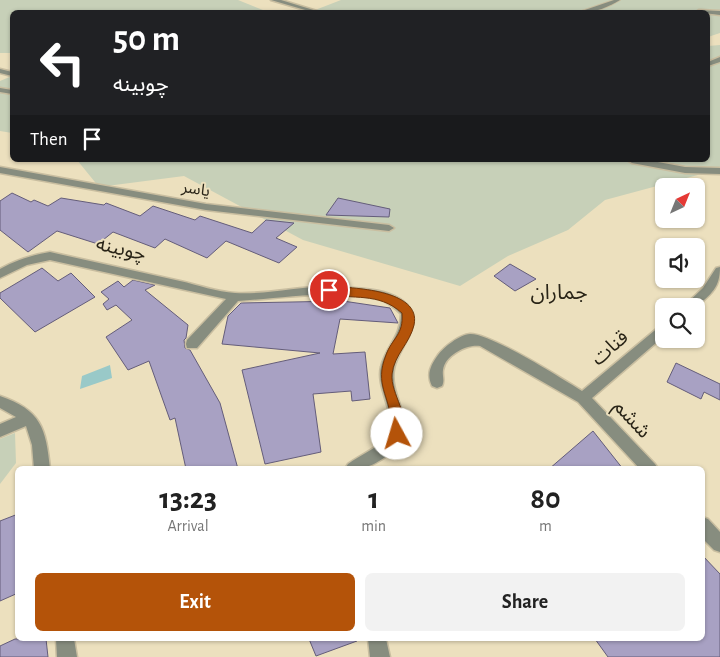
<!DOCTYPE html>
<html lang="en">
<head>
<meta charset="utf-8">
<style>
  :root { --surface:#fff; --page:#f2f2f2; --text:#222; --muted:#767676; --accent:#b45309 }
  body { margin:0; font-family:"Alegreya Sans","Noto Sans Arabic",sans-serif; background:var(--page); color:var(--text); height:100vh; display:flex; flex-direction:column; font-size:19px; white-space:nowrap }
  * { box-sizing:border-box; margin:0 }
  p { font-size:16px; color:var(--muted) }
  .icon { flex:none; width:28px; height:28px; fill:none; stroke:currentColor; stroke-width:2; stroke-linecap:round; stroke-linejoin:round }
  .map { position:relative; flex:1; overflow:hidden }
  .details { position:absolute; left:15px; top:466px; width:690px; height:175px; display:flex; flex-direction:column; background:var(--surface); border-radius:8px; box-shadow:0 1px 4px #0004 }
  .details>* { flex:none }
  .guide { position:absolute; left:10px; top:10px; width:700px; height:152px; border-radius:8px; box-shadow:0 1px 4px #0004; background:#202124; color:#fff; overflow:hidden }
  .needle { width:32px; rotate:43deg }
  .buttons { position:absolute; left:655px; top:178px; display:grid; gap:10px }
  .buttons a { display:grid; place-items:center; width:50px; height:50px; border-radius:8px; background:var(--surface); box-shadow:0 1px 4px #0004; font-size:25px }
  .pin { position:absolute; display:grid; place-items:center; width:42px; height:42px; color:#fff; margin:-21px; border:2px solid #fff; border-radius:50%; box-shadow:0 1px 5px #0007 }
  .me { position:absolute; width:55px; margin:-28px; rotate:354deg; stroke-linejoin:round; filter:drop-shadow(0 0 4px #0008) }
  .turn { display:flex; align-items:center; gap:18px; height:105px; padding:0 20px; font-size:22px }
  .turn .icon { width:65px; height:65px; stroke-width:2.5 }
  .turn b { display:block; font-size:35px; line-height:42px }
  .then { display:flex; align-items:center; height:48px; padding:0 20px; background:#0003; gap:10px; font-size:19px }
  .eta { display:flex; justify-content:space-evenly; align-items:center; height:85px; text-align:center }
  .eta b { font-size:30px; font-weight:700; line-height:35px }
  .action { display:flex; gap:10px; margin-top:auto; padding:10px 20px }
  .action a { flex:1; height:58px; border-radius:8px; background:var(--accent); color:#fff; font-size:20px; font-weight:700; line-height:58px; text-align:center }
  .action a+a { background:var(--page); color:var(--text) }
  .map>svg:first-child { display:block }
  .green { fill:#c7d0b8 }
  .water { fill:#99c9c8 }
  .building { fill:#a8a1c3; stroke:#645d7a }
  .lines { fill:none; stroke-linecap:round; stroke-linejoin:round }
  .service-casing { stroke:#c9bea0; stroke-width:2 }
  .minor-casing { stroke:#c9bea0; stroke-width:3 }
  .service { fill:#878d7f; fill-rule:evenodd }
  .minor { fill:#878d7f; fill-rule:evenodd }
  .route { fill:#b45309; stroke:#753606 }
  .labels { text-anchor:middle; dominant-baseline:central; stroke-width:4; stroke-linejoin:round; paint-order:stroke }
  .far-street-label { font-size:16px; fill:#292417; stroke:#ece0be }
  .street-label { font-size:20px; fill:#292417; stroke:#ece0be }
  .neighbourhood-label { font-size:21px; fill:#292417; stroke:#ece0be }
</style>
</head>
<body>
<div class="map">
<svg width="720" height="657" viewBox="0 0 720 657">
  <rect width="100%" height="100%" fill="#ece0be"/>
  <g class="green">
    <polygon points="0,0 238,0 268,12 12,12 12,53 0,53"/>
    <polygon points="341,0 720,0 720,33 708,37 708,12 310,12"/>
    <polygon points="720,45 720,169 605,200 568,230 508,256 460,286 303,240 184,176 99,187 77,160 708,160 708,46"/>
    <polygon points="12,76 12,133 0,131 0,81"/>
    <polygon points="15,433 16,463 0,484 0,439"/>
  </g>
  <polygon class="water" points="110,365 112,378 80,389 82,376"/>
  <g class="building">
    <polygon points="12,193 31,202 34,200 48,206 61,198 104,205 106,203 140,216 153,206 195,220 200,216 252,233 266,220 294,223 276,238 297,247 279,263 226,241 207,258 165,239 155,248 113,232 98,244 57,231 28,252 0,230 0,201"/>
    <polygon points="338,198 390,209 389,217 326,215"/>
    <polygon points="510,264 536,279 515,291 494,276"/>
    <polygon points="42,268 58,281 71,273 95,297 35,332 0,298 0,293"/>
    <polygon points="133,280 155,285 145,290 188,325 186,338 184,340 185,348 190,350 220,403 238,469 186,469 175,418 170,420 149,361 128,370 106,337 132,320 116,305 107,310 103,304 109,299 101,292 118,281 124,287"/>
    <polygon points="343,301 390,308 398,323 340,319 333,354 365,352 370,399 352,401 351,391 313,394 321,452 265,464 242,370 320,353 222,344 228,316 241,303"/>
    <polygon points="676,363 720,384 720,400 704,392 701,399 667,382"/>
    <polygon points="593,431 623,469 549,469"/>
    <polygon points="18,514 18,593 0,601 0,521"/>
    <polygon points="702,555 720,574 720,657 608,657 595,639 702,639"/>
    <polygon points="15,639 46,639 48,657 0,657 0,646"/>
    <polygon points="309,639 357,639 357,641 316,656"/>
  </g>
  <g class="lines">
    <g class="service-casing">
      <path id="service" d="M614 0H620C609 7 592 14 579 12Z"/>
    </g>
    <g class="minor-casing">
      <g id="minor">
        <polygon points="271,0 281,0 320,12 312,12"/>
        <polygon points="699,10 720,11 720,15 696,12"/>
        <polygon points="720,57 720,62 708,66 708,62"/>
        <polygon points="0,69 12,72 12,76 0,73"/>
        <polygon points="0,88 12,90 12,94 0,92"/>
        <polygon points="627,160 647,160 685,167 720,168 720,174 685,173 632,163"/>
        <polygon points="0,167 206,204 389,225 394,228 389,231 206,210 0,173"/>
        <path d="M50 252C93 262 137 271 180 281 198 285 217 292 235 293 271 295 306 284 341 287 361 289 383 288 400 299 432 320 398 345 394 369 388 401 426 428 387 456 370 467 366 469 345 469L348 464C360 455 376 449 386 438 401 421 375 389 381 367 386 346 401 337 401 314 394 307 387 301 378 299 336 289 282 298 238 301L197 348H187L186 344 187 340 226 299 50 260 27 265 0 278V269C16 260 32 255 50 252Z"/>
        <path d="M720 267C720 288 711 294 696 307L684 306 703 288 716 268Z"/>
        <path d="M664 324V336L592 398 655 464 658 469H640L578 402 480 346C467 344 445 355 443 370 442 376 445 380 442 386L437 388 432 386C426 374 431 365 438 355 444 347 459 335 470 334 490 333 561 378 582 391L660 326Z"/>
        <path d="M0 396C41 410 46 428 50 469H34L32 445 26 426 0 437V424L16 417 0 408Z"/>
        <polygon points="702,517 708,519 720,532 720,552 714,550 702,538"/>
        <polygon points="56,639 74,639 77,657 57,657"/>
        <polygon points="368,639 386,639 390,657 370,657"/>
      </g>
    </g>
    <use href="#service" class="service"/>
    <use href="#minor" class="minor"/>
  </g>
  <path class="route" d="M329 286C351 288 422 289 414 325 410 343 394 355 392 374 390 394 412 417 402 438L397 439 393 438C390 432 392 428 391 423 390 395 374 385 386 355 392 338 404 335 402 313 377 291 354 301 325 293L324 290Z"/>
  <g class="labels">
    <g class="far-street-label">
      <text transform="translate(196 189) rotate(9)">یاسر</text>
    </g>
    <g class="street-label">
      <text transform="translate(121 249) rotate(13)">چوبینه</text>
      <text transform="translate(610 348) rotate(-41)">قنات</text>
      <text transform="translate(632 419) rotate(47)">ششم</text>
    </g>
    <g class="neighbourhood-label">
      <text x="559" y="292">جماران</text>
    </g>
  </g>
</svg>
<div class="buttons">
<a><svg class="needle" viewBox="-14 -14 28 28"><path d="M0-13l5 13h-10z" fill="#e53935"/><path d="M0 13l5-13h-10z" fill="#767676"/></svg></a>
<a><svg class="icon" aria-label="sound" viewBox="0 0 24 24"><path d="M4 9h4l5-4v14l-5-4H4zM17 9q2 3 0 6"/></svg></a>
<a><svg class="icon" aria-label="search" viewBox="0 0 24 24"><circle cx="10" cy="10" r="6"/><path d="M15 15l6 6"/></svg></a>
</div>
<div class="pin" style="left:329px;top:290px;background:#d93025"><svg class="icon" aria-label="arrive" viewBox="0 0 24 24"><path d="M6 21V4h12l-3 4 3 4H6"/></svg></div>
<svg class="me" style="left:397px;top:434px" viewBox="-20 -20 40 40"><circle r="19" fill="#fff"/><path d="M0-13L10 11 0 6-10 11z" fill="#b45309"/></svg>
<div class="guide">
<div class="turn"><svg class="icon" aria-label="left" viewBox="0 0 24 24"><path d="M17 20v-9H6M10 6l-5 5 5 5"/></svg><div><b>50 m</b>چوبینه</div></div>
<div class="then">Then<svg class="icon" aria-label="arrive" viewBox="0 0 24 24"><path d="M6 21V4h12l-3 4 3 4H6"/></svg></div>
</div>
<section class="details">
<div class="eta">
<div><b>13:23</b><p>Arrival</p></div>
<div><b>1</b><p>min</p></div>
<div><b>80</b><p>m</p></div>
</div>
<div class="action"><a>Exit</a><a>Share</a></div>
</section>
</div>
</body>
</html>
